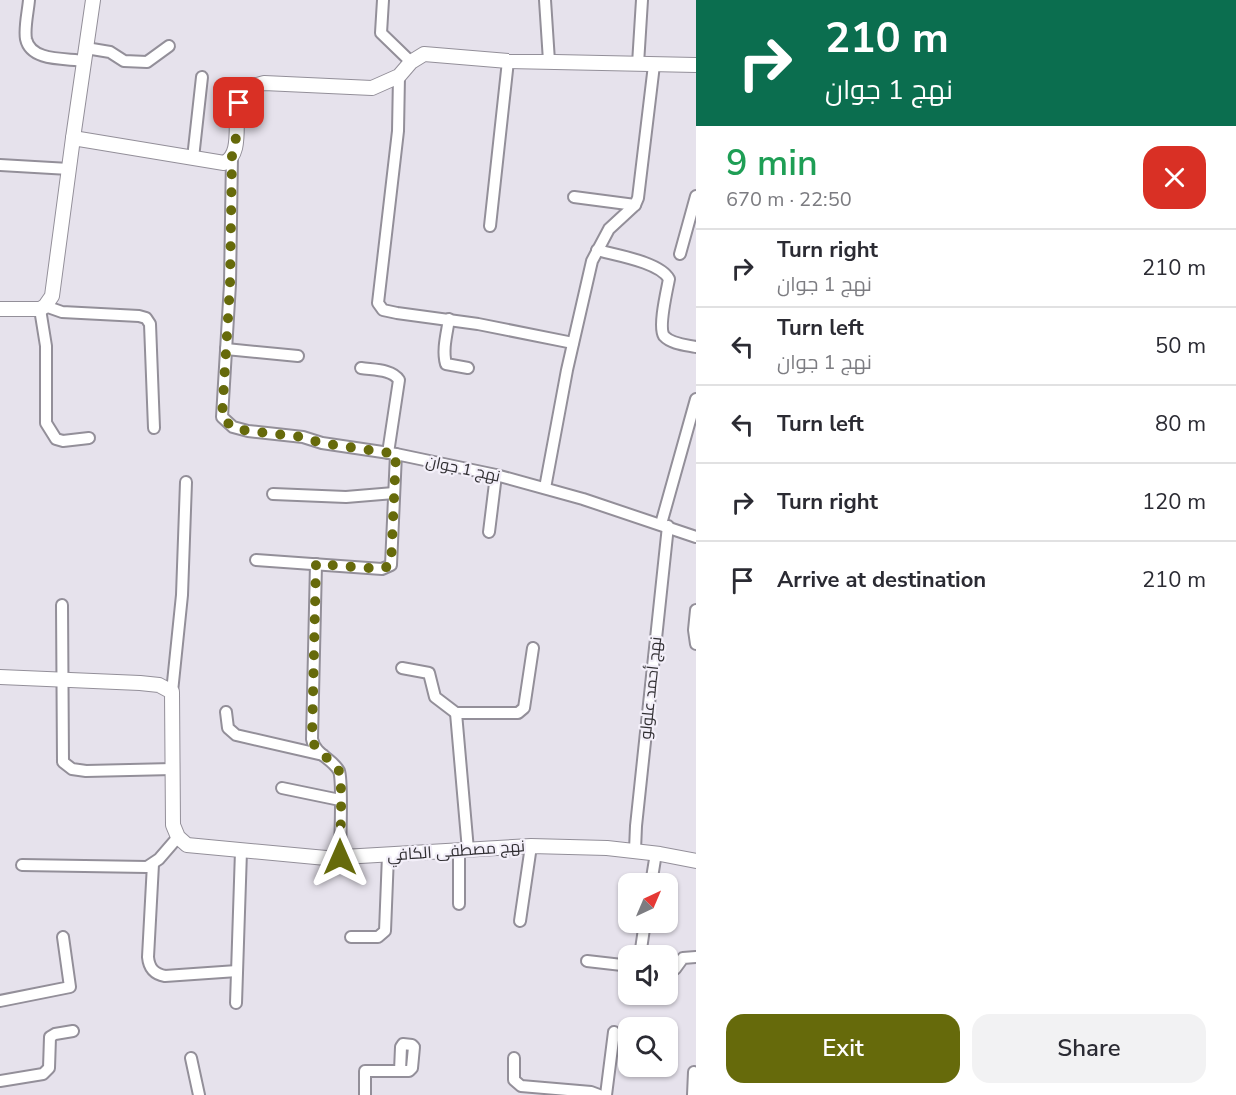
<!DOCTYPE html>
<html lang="en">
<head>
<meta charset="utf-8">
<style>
  :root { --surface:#fff; --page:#f2f2f3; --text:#2b2b33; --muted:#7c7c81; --line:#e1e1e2; --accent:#666a0b }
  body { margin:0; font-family:"Nunito Sans",Cairo,sans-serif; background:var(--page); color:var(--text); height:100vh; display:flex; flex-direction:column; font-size:22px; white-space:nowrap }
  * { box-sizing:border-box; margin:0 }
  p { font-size:20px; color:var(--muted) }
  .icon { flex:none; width:33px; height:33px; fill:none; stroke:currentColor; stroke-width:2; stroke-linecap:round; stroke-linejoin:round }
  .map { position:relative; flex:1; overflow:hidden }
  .details { display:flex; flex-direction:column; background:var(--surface); width:540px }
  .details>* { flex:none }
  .guide { background:#0b6e4f; color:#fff; overflow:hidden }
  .needle { width:39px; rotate:44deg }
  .tools { position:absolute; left:618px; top:873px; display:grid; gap:12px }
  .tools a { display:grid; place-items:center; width:60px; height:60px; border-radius:12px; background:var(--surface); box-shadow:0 2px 4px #0004; font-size:30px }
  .pin { position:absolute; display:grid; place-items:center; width:51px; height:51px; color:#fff; margin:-26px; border-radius:12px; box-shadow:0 3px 9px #0006 }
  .me { position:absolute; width:66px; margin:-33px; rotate:0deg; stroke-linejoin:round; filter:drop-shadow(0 0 4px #0008) }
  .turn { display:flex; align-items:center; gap:21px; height:126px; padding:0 30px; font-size:27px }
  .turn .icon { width:78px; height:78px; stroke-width:2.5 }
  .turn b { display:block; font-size:42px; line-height:51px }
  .round { display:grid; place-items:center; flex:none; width:63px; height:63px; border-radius:18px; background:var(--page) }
  .overview { display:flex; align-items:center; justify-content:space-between; height:102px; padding:0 30px }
  h1 { font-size:36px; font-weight:600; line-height:45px; color:#1e9e55 }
  .button { display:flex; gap:12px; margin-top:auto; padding:12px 30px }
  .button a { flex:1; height:69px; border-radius:18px; background:var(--accent); color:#fff; font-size:24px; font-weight:600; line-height:69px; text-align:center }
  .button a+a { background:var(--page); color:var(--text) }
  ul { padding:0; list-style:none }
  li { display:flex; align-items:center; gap:18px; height:78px; padding:0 30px; border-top:2px solid var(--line) }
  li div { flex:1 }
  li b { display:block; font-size:22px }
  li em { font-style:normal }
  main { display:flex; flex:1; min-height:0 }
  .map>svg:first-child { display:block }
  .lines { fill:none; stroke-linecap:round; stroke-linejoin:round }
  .minor-casing { stroke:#938f99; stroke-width:14 }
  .tertiary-casing { stroke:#938f99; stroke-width:16 }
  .minor { stroke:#fff; stroke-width:10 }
  .tertiary { stroke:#fff; stroke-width:14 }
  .route { stroke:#666a0b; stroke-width:10; stroke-dasharray:0 18 }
  .labels { text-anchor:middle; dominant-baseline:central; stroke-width:4.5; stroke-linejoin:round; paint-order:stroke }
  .street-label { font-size:16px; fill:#312f33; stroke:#f3eff9 }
</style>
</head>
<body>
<main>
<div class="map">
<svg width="696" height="1095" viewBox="0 0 696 1095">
  <rect width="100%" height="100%" fill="#e6e2ec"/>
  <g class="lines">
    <g class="minor-casing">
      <g id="minor">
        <path d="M29 0C28 12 24 28 26 39 31 62 66 58 84 61"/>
        <polyline points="383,0 381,33 411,62"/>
        <polyline points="545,0 549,61"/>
        <polyline points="86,48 110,52 124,61 147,62 169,46"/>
        <polyline points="638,64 642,0"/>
        <polyline points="399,76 398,131 378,303 383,310 397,313 478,324 573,343"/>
        <polyline points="232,156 230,284 222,417 233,427 248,431 303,437 322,443 396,454"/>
        <polyline points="193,158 202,77"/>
        <polyline points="0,165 69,169"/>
        <polyline points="574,197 635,205"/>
        <polyline points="490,226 508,61"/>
        <path d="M597 250C615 255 660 262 669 279 667 290 658 327 664 336 671 344 687 345 696 347"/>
        <polyline points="680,254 696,196"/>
        <polyline points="45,306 62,312 139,316 146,318 150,324 154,428"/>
        <polyline points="40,309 46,346 46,423 56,439 63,441 89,438"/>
        <path d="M449 319C447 333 442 350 446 364L468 368"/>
        <polyline points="226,349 298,356"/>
        <path d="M361 368C373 370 392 369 399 380L388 453"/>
        <polyline points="545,488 567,370 592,261 609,229 635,205 638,198 654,65"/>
        <polyline points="273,494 346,497 394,493"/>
        <polyline points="661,524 696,399"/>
        <polyline points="489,532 496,475"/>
        <polyline points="256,560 382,569 391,565 396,454 496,475 583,499 696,537"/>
        <path d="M316 564 312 739C315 755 332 758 339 771 343 781 340 842 340 857"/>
        <polyline points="62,605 63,762 72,769 86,771 173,769"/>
        <polyline points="696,610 694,630 696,644"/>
        <polyline points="402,668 429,673 435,697 456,713"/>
        <polyline points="172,692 182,595 186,482"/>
        <polyline points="226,712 228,728 236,735 323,755"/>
        <polyline points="282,788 340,800"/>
        <polyline points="468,850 456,713 518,713 524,708 533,648"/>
        <polyline points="635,850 636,826 668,526"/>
        <polyline points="459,851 459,904"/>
        <path d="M153 864 148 957C149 968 154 974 165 976L237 971"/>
        <polyline points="22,865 147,867 159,859 178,837"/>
        <polyline points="651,884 656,853"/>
        <polyline points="520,921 531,846"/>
        <polyline points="351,937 378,937 385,931 388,855"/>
        <polyline points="640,956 645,922"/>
        <polyline points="587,961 622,965 628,964"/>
        <polyline points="668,967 675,969 683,958 696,957"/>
        <polyline points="0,1001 70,987 63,937"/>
        <polyline points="236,1003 241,851"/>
        <polygon points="403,1044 412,1045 414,1047 412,1068 409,1071 400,1071 401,1047"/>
        <polyline points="191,1058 199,1095"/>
        <polyline points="514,1058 514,1080 521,1086 591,1092 599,1095"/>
        <polyline points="0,1081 43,1074 49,1068 50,1037 55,1034 73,1031"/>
        <polyline points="365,1095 365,1071 400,1071"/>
        <polyline points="606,1095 614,1032"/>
        <polyline points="693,1095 694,1072"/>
      </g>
    </g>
    <g class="tertiary-casing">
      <g id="tertiary">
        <polyline points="73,138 93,0"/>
        <path d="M0 309H40L45 306 52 296 73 138 224 163C246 153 230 111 242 94 248 87 256 85 264 83L372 88 399 76 411 62 424 54 508 61 696 65"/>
        <polyline points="0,677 140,683 159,685 172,692 173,825 178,837 187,845 326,858 531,846 607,848 660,854 696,861"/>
      </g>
    </g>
    <use href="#minor" class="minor"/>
    <use href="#tertiary" class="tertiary"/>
  </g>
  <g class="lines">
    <path class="route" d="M239 103 235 147 232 156 230 285 222 417 232 427 248 431 303 437 321 443 396 454 391 565 382 569 316 564 312 738C315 755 332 757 339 771 343 781 340 842 340 857"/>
  </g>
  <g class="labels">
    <g class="street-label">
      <text transform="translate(463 469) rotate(12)">نهج 1 جوان</text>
      <text transform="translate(651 688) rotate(-84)">نهج أحمد علولو</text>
      <text transform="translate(456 851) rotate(-4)">نهج مصطفى الكافي</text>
    </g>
  </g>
</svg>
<div class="tools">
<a><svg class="needle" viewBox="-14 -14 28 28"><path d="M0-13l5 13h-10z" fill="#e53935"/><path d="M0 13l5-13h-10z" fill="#7c7c81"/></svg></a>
<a><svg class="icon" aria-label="sound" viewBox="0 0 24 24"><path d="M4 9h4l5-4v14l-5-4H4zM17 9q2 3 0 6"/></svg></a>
<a><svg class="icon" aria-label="search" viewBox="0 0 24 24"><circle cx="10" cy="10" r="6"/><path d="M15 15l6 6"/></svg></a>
</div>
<div class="pin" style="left:239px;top:103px;background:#d93025"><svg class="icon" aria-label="arrive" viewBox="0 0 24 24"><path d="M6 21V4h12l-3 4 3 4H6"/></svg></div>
<svg class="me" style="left:340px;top:857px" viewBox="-20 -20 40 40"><path d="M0-17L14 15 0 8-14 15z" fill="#666a0b" stroke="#fff" stroke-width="4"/></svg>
</div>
<section class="details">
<div class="guide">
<div class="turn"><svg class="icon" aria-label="right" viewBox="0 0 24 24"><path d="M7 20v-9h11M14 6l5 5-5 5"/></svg><div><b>210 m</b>نهج 1 جوان</div></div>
</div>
<div class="overview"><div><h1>9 min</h1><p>670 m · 22:50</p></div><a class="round" style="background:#d93025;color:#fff"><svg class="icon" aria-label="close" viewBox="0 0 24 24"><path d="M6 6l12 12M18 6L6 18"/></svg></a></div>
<ul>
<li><svg class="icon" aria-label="right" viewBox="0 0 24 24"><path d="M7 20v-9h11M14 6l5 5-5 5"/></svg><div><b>Turn right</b><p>نهج 1 جوان</p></div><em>210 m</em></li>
<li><svg class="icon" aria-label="left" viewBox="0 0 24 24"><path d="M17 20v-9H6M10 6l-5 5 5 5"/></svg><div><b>Turn left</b><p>نهج 1 جوان</p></div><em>50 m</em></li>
<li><svg class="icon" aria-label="left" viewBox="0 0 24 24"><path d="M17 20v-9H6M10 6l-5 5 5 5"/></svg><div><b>Turn left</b></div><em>80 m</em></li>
<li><svg class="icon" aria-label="right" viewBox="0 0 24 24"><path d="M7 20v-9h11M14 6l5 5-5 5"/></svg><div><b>Turn right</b></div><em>120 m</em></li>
<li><svg class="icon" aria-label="arrive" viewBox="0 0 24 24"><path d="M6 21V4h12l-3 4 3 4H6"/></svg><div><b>Arrive at destination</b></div><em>210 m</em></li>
</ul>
<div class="button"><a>Exit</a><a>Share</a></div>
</section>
</main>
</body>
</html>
